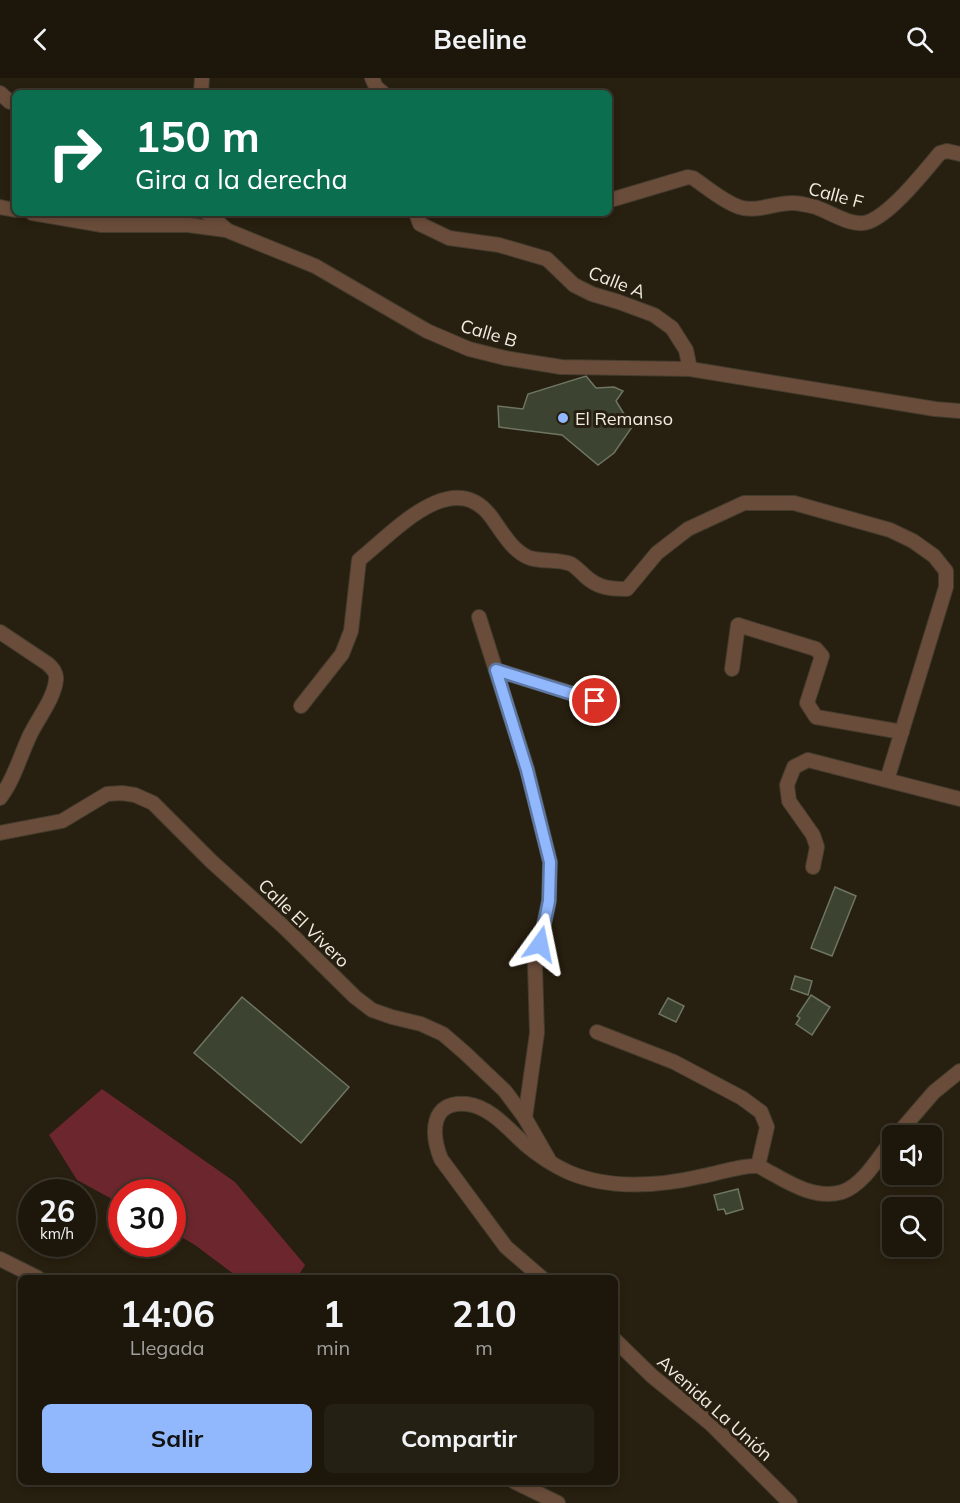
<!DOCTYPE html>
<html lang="es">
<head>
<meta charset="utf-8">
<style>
  :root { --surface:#1d170b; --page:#252014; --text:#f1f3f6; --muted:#a09f9d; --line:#3b362c; --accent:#91b8fd }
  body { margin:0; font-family:Mulish,sans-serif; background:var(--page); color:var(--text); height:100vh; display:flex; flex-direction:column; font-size:22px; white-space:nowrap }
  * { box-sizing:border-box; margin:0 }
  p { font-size:20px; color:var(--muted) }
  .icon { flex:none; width:33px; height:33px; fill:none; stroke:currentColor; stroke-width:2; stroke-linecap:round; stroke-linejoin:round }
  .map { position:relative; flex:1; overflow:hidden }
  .side { position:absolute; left:18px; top:1197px; width:600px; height:210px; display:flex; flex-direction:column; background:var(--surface); border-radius:9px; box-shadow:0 3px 9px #0003,0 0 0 2px var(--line) }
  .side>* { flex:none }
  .guide { position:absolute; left:12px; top:12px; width:600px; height:126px; border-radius:9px; box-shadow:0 3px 9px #0003,0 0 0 2px var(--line); background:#0b6e4f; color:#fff; overflow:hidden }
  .tools { position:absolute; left:882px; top:1047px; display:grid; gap:12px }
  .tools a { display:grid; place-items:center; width:60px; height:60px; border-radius:9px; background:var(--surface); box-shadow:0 3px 9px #0003,0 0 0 2px var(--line); font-size:30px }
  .speed { position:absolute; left:18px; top:1101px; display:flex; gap:12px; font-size:30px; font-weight:700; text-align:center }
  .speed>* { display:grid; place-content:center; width:78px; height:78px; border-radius:50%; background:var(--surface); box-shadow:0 3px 9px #0003,0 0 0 2px var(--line); line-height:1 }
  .speed small { font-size:15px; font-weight:400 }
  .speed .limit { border:9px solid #d22; background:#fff; color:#111 }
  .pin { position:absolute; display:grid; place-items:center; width:51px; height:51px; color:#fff; margin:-26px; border:3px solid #fff; border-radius:50%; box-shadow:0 2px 6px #0007 }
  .me { position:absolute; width:66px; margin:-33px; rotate:12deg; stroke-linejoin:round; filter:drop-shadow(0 0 4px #0008) }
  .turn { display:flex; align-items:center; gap:21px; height:126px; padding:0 24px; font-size:27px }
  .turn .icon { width:78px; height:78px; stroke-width:2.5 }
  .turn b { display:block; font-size:42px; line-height:51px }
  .eta { display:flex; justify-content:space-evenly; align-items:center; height:102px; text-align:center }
  .eta b { font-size:36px; font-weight:700; line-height:42px }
  .primary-button { display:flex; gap:12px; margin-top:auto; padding:12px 24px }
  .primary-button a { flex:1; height:69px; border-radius:9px; background:var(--accent); color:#111; font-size:24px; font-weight:700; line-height:69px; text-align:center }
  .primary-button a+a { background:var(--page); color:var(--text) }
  header { display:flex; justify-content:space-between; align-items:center; height:78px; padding:0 24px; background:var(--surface); font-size:27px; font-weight:700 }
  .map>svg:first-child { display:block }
  .green { fill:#6c262d }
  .building { fill:#3d4331; stroke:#6e7561; stroke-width:1.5 }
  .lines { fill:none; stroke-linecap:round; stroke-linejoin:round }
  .minor-casing { stroke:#433c2d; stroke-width:16 }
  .minor { stroke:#6a4c3a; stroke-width:14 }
  .route-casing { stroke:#5e78a4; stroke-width:15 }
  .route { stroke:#91b8fd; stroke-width:10 }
  .poi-dot { fill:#91b8fd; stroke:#271f0f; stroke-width:2 }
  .labels { text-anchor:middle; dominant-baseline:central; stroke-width:6; stroke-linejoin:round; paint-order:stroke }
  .street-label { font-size:18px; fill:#f1ece2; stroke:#271f0f }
  .poi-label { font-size:18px; fill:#f1ece2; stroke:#271f0f; text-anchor:start }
</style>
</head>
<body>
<header><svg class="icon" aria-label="back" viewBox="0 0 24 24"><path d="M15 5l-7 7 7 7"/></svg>Beeline<svg class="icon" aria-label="search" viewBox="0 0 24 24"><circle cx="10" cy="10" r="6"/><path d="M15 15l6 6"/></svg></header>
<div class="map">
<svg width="960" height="1425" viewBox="0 0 960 1425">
  <rect width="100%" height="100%" fill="#271f0f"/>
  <polygon class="green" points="102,1011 235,1104 305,1187 297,1200 239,1200 195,1167 173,1154 172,1114 122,1114 121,1126 77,1102 49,1057"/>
  <g class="building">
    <polygon points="586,298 596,310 614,309 623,313 616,323 632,349 614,375 598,387 562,357 499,349 498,328 523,331 528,316"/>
    <polygon points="835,809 856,818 832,878 811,870"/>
    <polygon points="795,898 812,903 808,917 791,911"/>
    <polygon points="811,917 830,929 812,957 796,946 800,940 797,938"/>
    <polygon points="242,919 349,1009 301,1065 194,975"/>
    <polygon points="668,920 684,928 676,944 659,936"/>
    <polygon points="738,1111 743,1131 726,1136 724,1131 718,1132 714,1117"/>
  </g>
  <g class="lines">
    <g class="minor-casing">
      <g id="minor">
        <polyline points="372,0 376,9 383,15"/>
        <polyline points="0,15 10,24"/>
        <polyline points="201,15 202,0"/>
        <path d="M614 121 688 99 693 100C708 110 722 123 739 129 757 135 776 124 794 125 799 125 806 127 812 128 828 132 851 150 868 144 891 136 924 94 940 75L947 73 960 76"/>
        <polyline points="0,129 15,132"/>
        <polyline points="32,135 102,147 188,147 226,152 315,188 427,253 469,271 505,280 561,289 690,291 935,331 960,333"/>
        <polyline points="207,135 226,151"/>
        <polyline points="416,135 420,146 449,160 499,167 547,181 574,207 592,216 619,224 654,237 672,250 686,272 690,291"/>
        <polyline points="479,539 527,691 550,784 549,823 535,887 537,955 525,1040"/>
        <path d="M0 554 48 586C53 591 57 595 56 602 54 621 38 640 30 657 20 678 14 702 0 720"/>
        <polyline points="732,591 738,547 816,571 822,578 807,625 816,639 902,654"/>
        <polyline points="496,592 613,628"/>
        <path d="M301 628 342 576 351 553 359 482C393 455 453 386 492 440 502 454 513 474 530 480 543 484 558 481 571 486 576 489 581 494 585 498 598 510 610 511 627 511L657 475 688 451 744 425H794L890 452 913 463 934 478 946 493V509L887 702"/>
        <polyline points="0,755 62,743 107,716 122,715 135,717 153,725 211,783 285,850 355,919 372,932 392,939 421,946 443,956 465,975 505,1013 525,1040 549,1082"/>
        <polyline points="813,789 817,769 813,757 789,723 787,707 794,689 808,682 960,721"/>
        <polyline points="597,954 674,984 742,1020 761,1034 767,1049 758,1088"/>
        <polyline points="896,1058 934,1014 960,993"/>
        <polyline points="0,1181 38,1200"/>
        <path d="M542 1200 506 1169 441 1081C431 1056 430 1022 467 1026 491 1029 509 1052 526 1067 539 1078 553 1087 568 1094 610 1112 660 1108 703 1098 720 1095 740 1087 757 1088 762 1089 768 1094 773 1096 794 1108 817 1121 842 1114 863 1107 879 1079 892 1062"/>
        <polyline points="615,1262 652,1298 711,1346 790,1425"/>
        <polyline points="515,1404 558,1425"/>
      </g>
    </g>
    <use href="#minor" class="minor"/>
  </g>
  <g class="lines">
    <g class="route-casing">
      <polyline id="route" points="540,866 549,823 550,784 527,692 496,592 595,623"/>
    </g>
    <use href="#route" class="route"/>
  </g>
  <circle class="poi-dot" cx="563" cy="340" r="6"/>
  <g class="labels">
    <g class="street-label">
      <text transform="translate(836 117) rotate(15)">Calle F</text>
      <text transform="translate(617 204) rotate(21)">Calle A</text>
      <text transform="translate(489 255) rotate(16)">Calle B</text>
      <text transform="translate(304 845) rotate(44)">Calle El Vivero</text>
      <text transform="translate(715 1330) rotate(42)">Avenida La Unión</text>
    </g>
    <g class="poi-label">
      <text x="575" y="340">El Remanso</text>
    </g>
  </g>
</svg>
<div class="tools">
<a><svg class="icon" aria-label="sound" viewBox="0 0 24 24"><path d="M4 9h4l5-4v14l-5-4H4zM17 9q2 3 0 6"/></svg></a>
<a><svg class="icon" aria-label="search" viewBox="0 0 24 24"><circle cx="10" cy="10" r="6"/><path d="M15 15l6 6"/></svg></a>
</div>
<div class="speed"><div>26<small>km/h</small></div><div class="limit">30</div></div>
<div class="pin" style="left:595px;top:623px;background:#d93025"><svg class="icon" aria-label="arrive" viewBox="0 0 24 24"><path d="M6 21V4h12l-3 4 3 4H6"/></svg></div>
<svg class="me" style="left:540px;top:866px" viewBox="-20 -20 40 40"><path d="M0-17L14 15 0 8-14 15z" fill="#91b8fd" stroke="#fff" stroke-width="4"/></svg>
<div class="guide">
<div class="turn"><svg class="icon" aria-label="right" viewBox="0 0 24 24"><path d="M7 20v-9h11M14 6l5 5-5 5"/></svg><div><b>150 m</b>Gira a la derecha</div></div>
</div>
<section class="side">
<div class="eta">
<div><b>14:06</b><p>Llegada</p></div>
<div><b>1</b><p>min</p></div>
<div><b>210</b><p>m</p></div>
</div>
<div class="primary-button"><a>Salir</a><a>Compartir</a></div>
</section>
</div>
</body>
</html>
